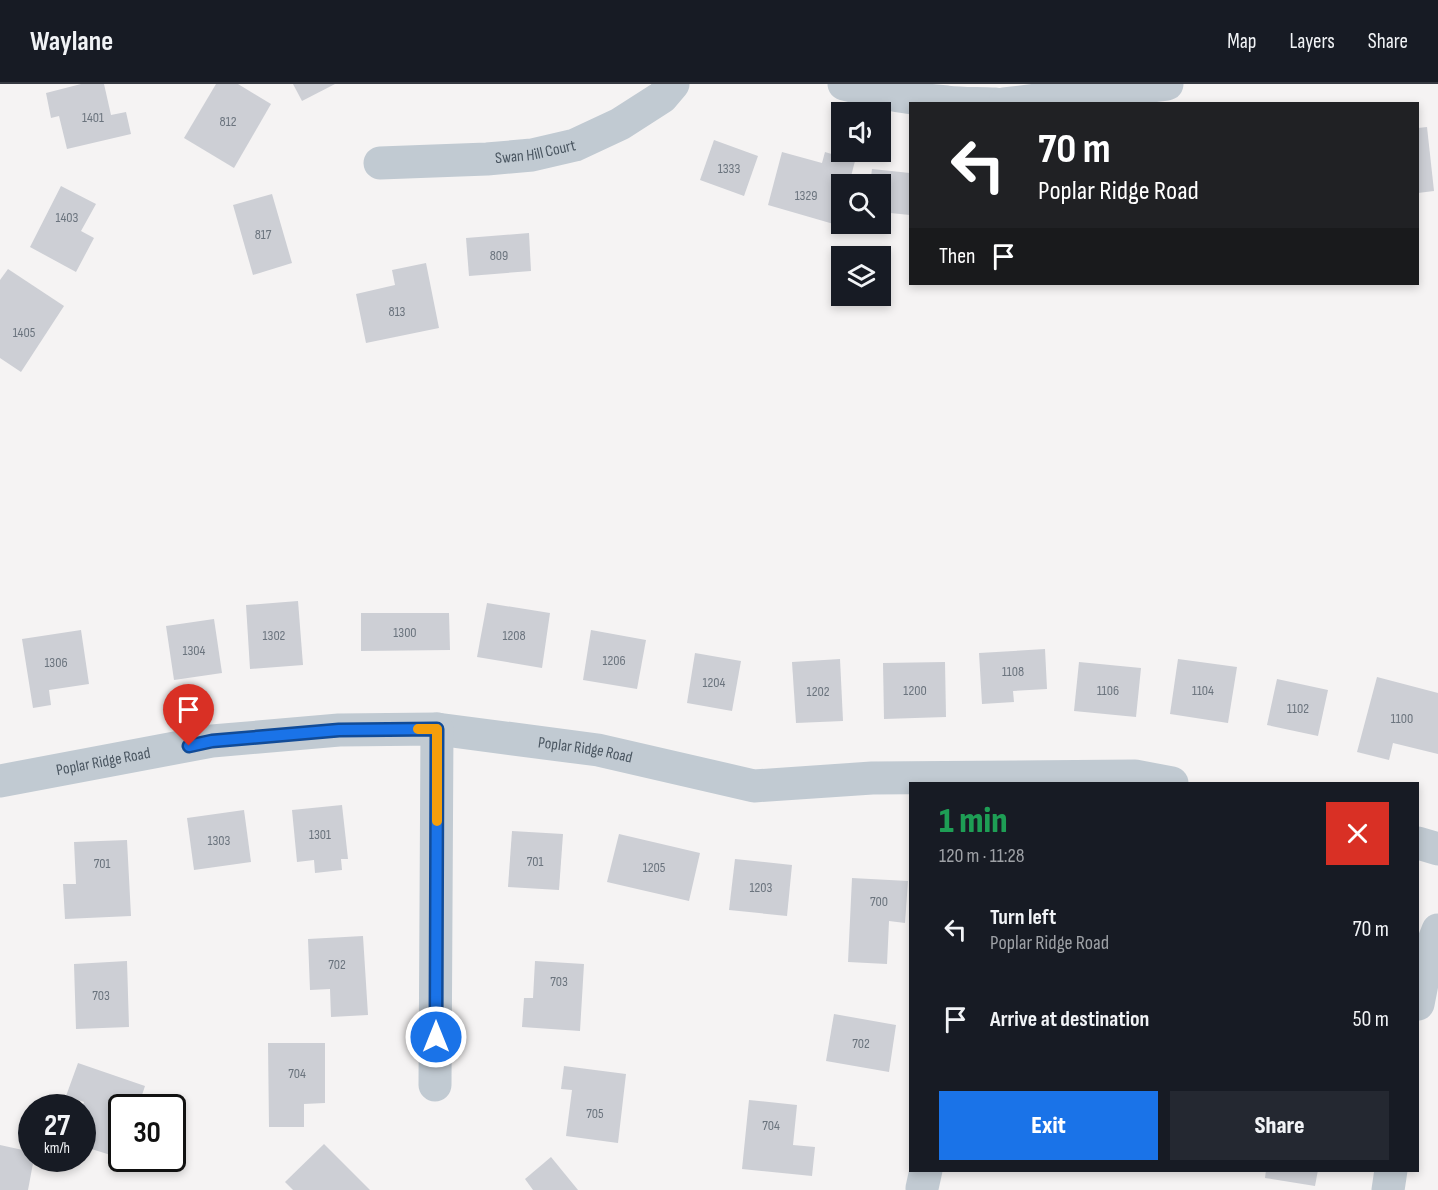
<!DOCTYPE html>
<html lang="en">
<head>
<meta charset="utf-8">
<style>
  :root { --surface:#171b24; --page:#242831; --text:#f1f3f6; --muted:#9ea1a6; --line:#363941; --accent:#1a73e8 }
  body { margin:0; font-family:"Sofia Sans Condensed",sans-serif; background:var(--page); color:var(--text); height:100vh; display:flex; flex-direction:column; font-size:22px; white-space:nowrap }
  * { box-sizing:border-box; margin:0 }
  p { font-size:20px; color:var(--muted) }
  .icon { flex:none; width:33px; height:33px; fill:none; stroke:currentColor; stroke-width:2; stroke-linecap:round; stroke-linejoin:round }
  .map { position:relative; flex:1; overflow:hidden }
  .side { position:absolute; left:909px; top:698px; width:510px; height:390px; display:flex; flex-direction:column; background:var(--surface); border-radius:0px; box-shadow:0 3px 9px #0003 }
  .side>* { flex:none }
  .banner { position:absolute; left:909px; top:18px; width:510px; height:183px; border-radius:0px; box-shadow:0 3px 9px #0003; background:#202124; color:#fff; overflow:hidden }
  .controls { position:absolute; left:831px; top:18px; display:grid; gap:12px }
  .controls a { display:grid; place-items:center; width:60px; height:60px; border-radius:0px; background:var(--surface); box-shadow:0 3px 9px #0003; font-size:30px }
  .speed { position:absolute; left:18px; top:1010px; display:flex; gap:12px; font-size:30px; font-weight:700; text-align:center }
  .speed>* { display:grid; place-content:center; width:78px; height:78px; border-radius:50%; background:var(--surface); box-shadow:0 3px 9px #0003; line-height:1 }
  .speed small { font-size:15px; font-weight:400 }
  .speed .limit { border:3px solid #111; border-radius:9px; background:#fff; color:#111 }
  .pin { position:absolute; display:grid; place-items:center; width:51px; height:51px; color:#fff; margin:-62px -26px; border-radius:50% 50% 50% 0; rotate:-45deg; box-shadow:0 0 6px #0007 }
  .pin .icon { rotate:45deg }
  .me { position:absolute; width:66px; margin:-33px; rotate:0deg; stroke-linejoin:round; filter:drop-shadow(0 0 4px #0008) }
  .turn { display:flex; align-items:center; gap:21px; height:126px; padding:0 30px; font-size:27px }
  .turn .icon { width:78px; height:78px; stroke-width:2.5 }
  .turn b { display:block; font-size:42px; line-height:51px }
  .then { display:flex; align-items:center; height:57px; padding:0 30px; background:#0003; gap:12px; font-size:22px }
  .round { display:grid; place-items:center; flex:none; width:63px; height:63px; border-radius:0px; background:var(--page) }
  .overview { display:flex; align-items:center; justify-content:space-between; height:102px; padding:0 30px }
  h1 { font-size:36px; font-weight:800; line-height:45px; color:#1e9e55 }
  .action { display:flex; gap:12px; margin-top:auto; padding:12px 30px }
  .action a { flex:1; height:69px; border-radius:0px; background:var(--accent); color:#fff; font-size:24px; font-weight:800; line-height:69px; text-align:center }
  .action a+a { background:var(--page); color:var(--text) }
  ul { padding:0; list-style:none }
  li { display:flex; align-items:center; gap:18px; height:90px; padding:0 30px }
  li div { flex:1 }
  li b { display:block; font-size:22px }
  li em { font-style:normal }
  header { display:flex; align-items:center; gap:36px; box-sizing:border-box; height:84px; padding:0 30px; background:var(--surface); border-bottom:2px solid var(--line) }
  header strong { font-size:28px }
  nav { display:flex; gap:33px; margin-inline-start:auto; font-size:21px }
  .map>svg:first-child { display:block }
  .building { fill:#cdcfd5 }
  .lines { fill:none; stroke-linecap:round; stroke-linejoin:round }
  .street { stroke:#c1cad2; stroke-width:33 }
  .route-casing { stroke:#114b97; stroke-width:15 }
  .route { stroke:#1a73e8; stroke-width:10 }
  .slow { stroke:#f59e0b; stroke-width:10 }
  .labels { text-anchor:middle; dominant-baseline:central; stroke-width:4.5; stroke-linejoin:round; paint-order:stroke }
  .number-label { font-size:14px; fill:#6b747e }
  .street-label { font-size:16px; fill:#4a5661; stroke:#fff }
</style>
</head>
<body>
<header>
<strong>Waylane</strong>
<nav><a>Map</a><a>Layers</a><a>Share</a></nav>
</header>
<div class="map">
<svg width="1438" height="1106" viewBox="0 0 1438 1106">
  <rect width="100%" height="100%" fill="#f5f3f3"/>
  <g class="building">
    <polygon points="81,0 104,0 111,31 126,28 131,50 67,65 59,32 51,34 46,9"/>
    <polygon points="216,0 238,0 271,20 234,84 184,54"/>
    <polygon points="293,0 335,0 302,17"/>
    <polygon points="1427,43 1434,107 1418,109 1418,44"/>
    <polygon points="714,56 758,72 744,112 700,96"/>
    <polygon points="782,68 822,79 825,68 855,77 849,100 842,100 842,126 837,141 768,121"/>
    <polygon points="872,85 910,89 910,131 880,128 880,100 870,100"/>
    <polygon points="61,102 96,120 81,147 94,154 76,188 30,163"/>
    <polygon points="272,110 292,179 253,191 233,121"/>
    <polygon points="529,149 531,187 469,192 466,154"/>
    <polygon points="426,179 439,244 366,259 356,210 395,201 392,186"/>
    <polygon points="8,185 64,222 21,288 0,274 0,196"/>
    <polygon points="298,517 303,581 250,585 246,521"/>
    <polygon points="487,519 550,529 542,584 477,573"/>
    <polygon points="361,529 449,529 450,566 361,567"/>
    <polygon points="214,535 222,589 174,596 166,542"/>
    <polygon points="81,546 89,600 49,606 51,621 33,624 22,555"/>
    <polygon points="591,546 646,556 637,605 583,596"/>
    <polygon points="1045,565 1047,605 1013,607 1014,618 982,620 979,569"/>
    <polygon points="695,569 741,577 732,627 687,619"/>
    <polygon points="840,575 843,637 796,639 792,578"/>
    <polygon points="1178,575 1237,583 1228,639 1170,630"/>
    <polygon points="945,578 946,633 884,635 883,579"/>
    <polygon points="1079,578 1141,584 1136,633 1074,627"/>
    <polygon points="1377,593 1438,609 1438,670 1393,659 1389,676 1357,668"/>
    <polygon points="1277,595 1328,606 1318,652 1267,641"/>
    <polygon points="342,721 348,775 341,775 342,786 315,789 314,776 297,778 292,726"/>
    <polygon points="244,726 251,778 194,786 187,734"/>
    <polygon points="512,747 563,750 559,806 508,803"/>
    <polygon points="619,750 700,769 689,817 607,798"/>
    <polygon points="127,756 131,832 65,835 63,800 76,800 74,758"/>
    <polygon points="735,775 792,781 787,832 729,826"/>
    <polygon points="852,794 908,797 905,839 889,837 887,880 848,878"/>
    <polygon points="363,852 368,931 331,933 330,905 310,906 308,855"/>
    <polygon points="127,877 129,943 76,945 74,880"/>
    <polygon points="535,877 584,880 580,947 522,943 524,914 533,914"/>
    <polygon points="834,930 896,941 889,988 826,977"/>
    <polygon points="268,959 325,959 325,1019 304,1020 304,1043 269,1043"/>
    <polygon points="78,979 145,1002 138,1023 122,1023 120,1074 82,1062 82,1023 84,1018 66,1012"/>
    <polygon points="564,982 626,990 618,1059 566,1052 572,1006 561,1005"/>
    <polygon points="749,1016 797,1021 793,1061 815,1063 812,1092 742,1085"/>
    <polygon points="324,1060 370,1106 293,1106 285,1098"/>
    <polygon points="0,1061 32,1068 32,1074 34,1074 28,1106 0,1106"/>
    <polygon points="551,1073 578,1106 533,1106 525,1095"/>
    <polygon points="1266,1086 1318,1086 1315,1102 1265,1094"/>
  </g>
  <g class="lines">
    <g class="street">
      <path d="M844 0C878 9 912 15 947 18 963 20 979 19 995 20"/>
      <polyline points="1004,20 1167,0"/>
      <path id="s1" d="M380 79 487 75 532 71 575 61 620 40 662 13 673 0"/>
      <path id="s2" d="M0 697 212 657 339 646 437 645 598 666 754 702 872 694 1135 692 1172 699"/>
      <polyline points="1418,759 1438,765"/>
      <polyline points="1418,920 1427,874 1438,846"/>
      <polyline points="435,1001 437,645"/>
      <polyline points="922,1104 926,1086"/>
      <polyline points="1388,1106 1391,1086"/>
    </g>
  </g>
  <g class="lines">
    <g class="route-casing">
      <polyline id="route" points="189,662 212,657 339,646 437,645 436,953"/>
    </g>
    <use href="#route" class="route"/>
    <polyline class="slow" points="418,645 437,645 437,737"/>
  </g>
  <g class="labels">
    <g class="number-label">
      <text x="93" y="33">1401</text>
      <text x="228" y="37">812</text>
      <text x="729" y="84">1333</text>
      <text x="806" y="111">1329</text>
      <text x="67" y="133">1403</text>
      <text x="263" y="150">817</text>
      <text x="499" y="171">809</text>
      <text x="397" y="227">813</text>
      <text x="24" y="248">1405</text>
      <text x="405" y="548">1300</text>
      <text x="274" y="551">1302</text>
      <text x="514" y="551">1208</text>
      <text x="194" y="566">1304</text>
      <text x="614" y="576">1206</text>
      <text x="56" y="578">1306</text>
      <text x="1013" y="587">1108</text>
      <text x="714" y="598">1204</text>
      <text x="915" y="606">1200</text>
      <text x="1108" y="606">1106</text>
      <text x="1203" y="606">1104</text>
      <text x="818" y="607">1202</text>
      <text x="1298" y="624">1102</text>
      <text x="1402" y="634">1100</text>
      <text x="320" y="750">1301</text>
      <text x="219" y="756">1303</text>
      <text x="535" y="777">701</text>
      <text x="102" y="779">701</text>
      <text x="654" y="783">1205</text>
      <text x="761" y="803">1203</text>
      <text x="879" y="817">700</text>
      <text x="337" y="880">702</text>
      <text x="559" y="897">703</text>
      <text x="101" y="911">703</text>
      <text x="861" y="959">702</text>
      <text x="297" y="989">704</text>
      <text x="595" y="1029">705</text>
      <text x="771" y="1041">704</text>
    </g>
    <g class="street-label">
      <text stroke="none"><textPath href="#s1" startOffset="156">Swan Hill Court</textPath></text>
      <text stroke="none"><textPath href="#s2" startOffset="591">Poplar Ridge Road</textPath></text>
      <text stroke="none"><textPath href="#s2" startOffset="105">Poplar Ridge Road</textPath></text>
    </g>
  </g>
</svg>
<div class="controls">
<a><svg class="icon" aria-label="sound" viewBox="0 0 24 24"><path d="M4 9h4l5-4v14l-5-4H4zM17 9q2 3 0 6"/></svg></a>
<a><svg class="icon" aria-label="search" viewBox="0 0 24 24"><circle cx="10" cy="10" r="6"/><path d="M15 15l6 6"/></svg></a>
<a><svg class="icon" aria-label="layers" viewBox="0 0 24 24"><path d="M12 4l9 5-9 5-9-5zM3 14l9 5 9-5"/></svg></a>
</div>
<div class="speed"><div>27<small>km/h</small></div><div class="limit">30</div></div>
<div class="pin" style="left:189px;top:662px;background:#d93025"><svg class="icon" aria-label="arrive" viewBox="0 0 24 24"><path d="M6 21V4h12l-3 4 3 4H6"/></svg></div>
<svg class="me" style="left:436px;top:953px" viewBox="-20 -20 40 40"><circle r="17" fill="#1a73e8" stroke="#fff" stroke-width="3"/><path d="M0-11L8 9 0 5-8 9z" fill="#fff"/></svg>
<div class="banner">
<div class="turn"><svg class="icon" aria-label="left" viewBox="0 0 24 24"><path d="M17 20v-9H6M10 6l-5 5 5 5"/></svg><div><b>70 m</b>Poplar Ridge Road</div></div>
<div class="then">Then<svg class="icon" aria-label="arrive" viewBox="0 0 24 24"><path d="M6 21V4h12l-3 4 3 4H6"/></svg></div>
</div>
<section class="side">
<div class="overview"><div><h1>1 min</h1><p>120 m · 11:28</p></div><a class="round" style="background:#d93025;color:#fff"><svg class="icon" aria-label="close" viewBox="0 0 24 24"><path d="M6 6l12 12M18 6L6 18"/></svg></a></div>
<ul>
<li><svg class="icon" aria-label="left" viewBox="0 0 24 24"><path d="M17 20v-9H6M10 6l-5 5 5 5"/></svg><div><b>Turn left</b><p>Poplar Ridge Road</p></div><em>70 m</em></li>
<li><svg class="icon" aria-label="arrive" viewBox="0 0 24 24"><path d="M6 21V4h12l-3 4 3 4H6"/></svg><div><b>Arrive at destination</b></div><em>50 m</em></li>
</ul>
<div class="action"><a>Exit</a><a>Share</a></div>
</section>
</div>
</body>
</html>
